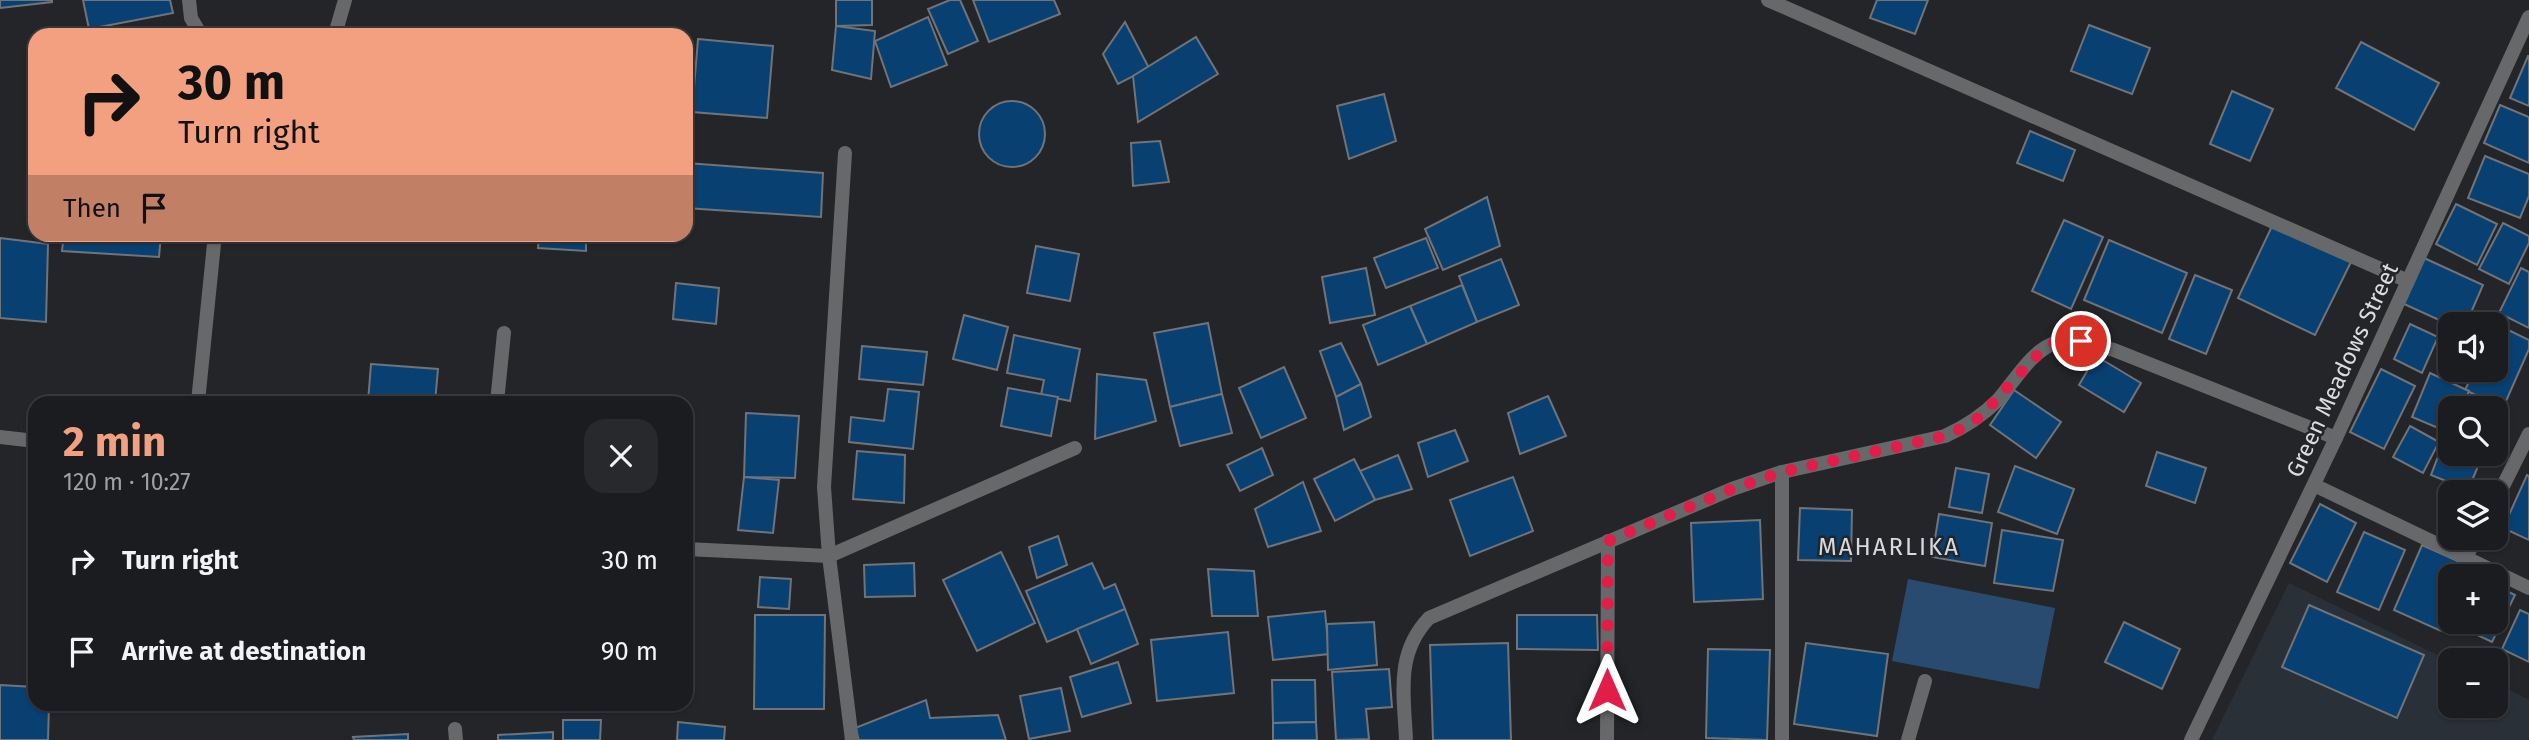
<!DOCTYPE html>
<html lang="en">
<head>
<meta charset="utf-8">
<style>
  :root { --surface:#1a1c1f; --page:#27292c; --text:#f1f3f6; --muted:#9fa1a4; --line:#383a3d; --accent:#f2a080 }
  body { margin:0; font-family:"Fira Sans",sans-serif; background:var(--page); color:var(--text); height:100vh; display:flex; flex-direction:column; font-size:26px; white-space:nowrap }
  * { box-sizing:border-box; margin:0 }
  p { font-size:23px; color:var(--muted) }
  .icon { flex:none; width:38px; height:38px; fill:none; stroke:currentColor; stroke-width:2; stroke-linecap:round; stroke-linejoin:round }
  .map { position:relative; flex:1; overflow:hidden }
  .sheet { position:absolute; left:28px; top:396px; width:665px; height:315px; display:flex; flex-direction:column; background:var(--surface); border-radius:21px; box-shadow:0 2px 5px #0004,0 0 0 2px var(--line) }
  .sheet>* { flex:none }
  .top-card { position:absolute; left:28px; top:28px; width:665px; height:214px; border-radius:21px; box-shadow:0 2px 5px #0004,0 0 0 2px var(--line); background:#f2a080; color:#111; overflow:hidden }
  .fabs { position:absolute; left:2438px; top:312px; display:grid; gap:14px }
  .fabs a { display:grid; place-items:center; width:70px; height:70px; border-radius:14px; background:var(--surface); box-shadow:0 2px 5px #0004,0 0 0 2px var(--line); font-size:35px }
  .pin { position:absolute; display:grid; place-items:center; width:60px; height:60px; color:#fff; margin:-30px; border:4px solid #fff; border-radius:50%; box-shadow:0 2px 7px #0007 }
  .me { position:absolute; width:77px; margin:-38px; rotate:0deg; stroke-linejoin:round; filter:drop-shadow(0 0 5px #0008) }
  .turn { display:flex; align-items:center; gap:24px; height:147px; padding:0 35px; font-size:32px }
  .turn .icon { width:91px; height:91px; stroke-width:2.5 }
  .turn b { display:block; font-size:49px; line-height:60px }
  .then { display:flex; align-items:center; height:66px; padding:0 35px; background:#0003; gap:14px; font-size:26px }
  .round { display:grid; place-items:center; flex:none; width:74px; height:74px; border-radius:21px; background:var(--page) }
  .overview { display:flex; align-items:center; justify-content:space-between; height:119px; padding:0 35px }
  h1 { font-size:42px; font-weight:700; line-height:52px; color:var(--accent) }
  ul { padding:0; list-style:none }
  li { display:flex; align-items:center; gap:21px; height:91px; padding:0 35px }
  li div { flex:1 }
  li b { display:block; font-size:26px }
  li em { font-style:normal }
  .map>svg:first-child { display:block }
  .built { fill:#2a3038 }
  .green { fill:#2a4b70 }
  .building { fill:#084072; stroke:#707377; stroke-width:2 }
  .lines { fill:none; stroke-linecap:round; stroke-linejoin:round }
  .lane { stroke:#66686a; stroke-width:14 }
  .street { stroke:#66686a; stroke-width:14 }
  .route { stroke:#e11d48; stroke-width:12; stroke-dasharray:0 21.6 }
  .labels { text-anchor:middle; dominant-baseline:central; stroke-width:5; stroke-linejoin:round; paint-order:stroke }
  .street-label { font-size:23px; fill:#dadcde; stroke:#232529 }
  .neighbourhood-label { font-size:24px; letter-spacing:2px; fill:#d6dade; stroke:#232529 }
</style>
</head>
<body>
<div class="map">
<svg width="2529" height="740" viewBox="0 0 2529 740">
  <rect width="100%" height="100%" fill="#232529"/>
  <polygon class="built" points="2289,583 2450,661 2450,705 2496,705 2496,683 2529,700 2529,740 2212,740"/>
  <polygon class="green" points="1908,579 2055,608 2039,689 1892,661"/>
  <g class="building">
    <polygon points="0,0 52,0 52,2 0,8"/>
    <polygon points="83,0 170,0 173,13 89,29"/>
    <polygon points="836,0 872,0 872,25 836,26"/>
    <polygon points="950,0 960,0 978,41 948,54 928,9"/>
    <polygon points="973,0 1054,0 1060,14 989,42"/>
    <polygon points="1877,0 1928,0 1915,34 1870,18"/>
    <polygon points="928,17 947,65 891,87 875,41"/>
    <polygon points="1125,22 1149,68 1118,84 1103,54"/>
    <polygon points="2089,25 2150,48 2132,94 2071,71"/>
    <polygon points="836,26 875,31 871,79 832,70"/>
    <polygon points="140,28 171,33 170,35 139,35"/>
    <polygon points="1196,37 1218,74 1138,122 1133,76"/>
    <polygon points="698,39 773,46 767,118 692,112"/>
    <polygon points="2361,42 2439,83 2414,130 2336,88"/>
    <polygon points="2528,56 2529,56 2529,106 2510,98"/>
    <polygon points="2232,91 2273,109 2250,161 2210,144"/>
    <polygon points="1384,94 1396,141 1349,159 1337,106"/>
    <circle cx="1012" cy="134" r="33"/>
    <polygon points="2500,105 2529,117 2529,163 2484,143"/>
    <polygon points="2030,131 2075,150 2063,181 2017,163"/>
    <polygon points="1160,141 1169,182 1133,186 1131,143"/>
    <polygon points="2485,156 2529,174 2529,196 2520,218 2468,198"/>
    <polygon points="686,163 823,173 821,217 686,208"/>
    <polygon points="1487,197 1500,246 1443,270 1425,229"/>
    <polygon points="2456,204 2497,224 2477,265 2436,244"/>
    <polygon points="2064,220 2103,237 2071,309 2032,291"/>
    <polygon points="2503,223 2529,236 2529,243 2509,284 2479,269"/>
    <polygon points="2273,224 2351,262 2315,335 2238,298"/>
    <polygon points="64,234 161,234 159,257 62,251"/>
    <polygon points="539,234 586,234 586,251 538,248"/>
    <polygon points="0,238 48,244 46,322 0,318"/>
    <polygon points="1426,238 1438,268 1386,288 1374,258"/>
    <polygon points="2109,240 2187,273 2162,333 2084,300"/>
    <polygon points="1036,246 1079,254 1070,301 1027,293"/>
    <polygon points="2424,258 2483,285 2466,324 2450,325 2404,304"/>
    <polygon points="1501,259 1519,305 1477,322 1459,276"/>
    <polygon points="1366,268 1375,315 1330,323 1322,277"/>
    <polygon points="2521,268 2529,272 2529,328 2499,313"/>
    <polygon points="2195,275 2232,290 2206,354 2169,339"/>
    <polygon points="676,283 719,288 716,324 673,319"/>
    <polygon points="1462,285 1477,322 1427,344 1410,306"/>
    <polygon points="1410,306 1427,344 1378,365 1363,325"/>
    <polygon points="964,315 1008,327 997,370 953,359"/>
    <polygon points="1208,323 1222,394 1170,407 1154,333"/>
    <polygon points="2410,324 2438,337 2422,373 2394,359"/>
    <polygon points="2496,324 2529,340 2529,349 2503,408 2465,390 2475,369 2496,369"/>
    <polygon points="1014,335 1080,349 1070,401 1041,395 1044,380 1007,373"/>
    <polygon points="1341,343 1361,384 1336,397 1320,351"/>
    <polygon points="862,346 927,352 923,385 859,379"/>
    <polygon points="2096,356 2141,383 2124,412 2079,385"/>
    <polygon points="371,364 438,369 435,402 368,402"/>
    <polygon points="1284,367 1306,418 1261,438 1239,388"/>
    <polygon points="2381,369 2415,386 2384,449 2350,432"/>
    <polygon points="2430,373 2469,391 2462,408 2450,408 2450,433 2412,417"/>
    <polygon points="1097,374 1146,380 1156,421 1095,439"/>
    <polygon points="1361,384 1371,417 1344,430 1336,397"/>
    <polygon points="1008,388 1058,397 1051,436 1001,426"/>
    <polygon points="888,389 919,392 913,449 849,442 851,417 884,421"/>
    <polygon points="2014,390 2061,422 2036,458 1990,425"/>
    <polygon points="1222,394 1232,433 1180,446 1170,407"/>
    <polygon points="1548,396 1566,436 1520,454 1508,413"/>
    <polygon points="588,397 657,402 587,402"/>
    <polygon points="746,413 799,416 795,478 744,477"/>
    <polygon points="2410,426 2439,442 2423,473 2393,457"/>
    <polygon points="1455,430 1468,461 1428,477 1418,443"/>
    <polygon points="2444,441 2450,444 2450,453 2473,453 2482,457 2468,490 2431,475"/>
    <polygon points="1262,448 1273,475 1240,491 1227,465"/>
    <polygon points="857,451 905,455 904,503 853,499"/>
    <polygon points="2157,452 2206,468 2195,503 2146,486"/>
    <polygon points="1398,455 1412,489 1375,500 1360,471"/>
    <polygon points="1354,459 1375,500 1335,521 1314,479"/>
    <polygon points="2015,466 2074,489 2057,534 1998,512"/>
    <polygon points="1956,468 1989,474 1982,513 1949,507"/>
    <polygon points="2527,475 2529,476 2529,540 2503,528"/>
    <polygon points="744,477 779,480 773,533 738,530"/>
    <polygon points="1513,477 1533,531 1470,556 1450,500"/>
    <polygon points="1303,482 1321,531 1268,547 1255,509"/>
    <polygon points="2320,504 2356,523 2327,582 2290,563"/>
    <polygon points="1800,508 1852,510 1851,561 1798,560"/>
    <polygon points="1939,514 1992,523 1985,566 1932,557"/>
    <polygon points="1760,520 1763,599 1694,602 1691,523"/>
    <polygon points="2002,530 2063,540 2053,591 1994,583"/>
    <polygon points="2364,532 2405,550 2379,610 2337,592"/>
    <polygon points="1058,536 1067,565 1037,578 1029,547"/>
    <polygon points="2422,545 2469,566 2465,576 2450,576 2450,610 2441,631 2394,610"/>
    <polygon points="1001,552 1035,623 977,651 943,580"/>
    <polygon points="914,563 915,596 865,597 864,565"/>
    <polygon points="1092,563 1104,589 1115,584 1125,609 1047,642 1026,591"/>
    <polygon points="1208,569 1254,571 1258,616 1212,616"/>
    <polygon points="760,577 791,579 789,609 758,607"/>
    <polygon points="2496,586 2515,595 2492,642 2456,625 2458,621 2496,621"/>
    <polygon points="2309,605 2424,655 2397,718 2282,667"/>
    <polygon points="1125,609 1138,644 1091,664 1077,629"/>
    <polygon points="2520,610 2529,614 2529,662 2502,649"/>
    <polygon points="1325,611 1329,654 1273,660 1268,617"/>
    <polygon points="755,615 825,615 824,709 754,709"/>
    <polygon points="1517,615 1597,615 1598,650 1517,649"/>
    <polygon points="1374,622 1377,665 1328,670 1327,624"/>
    <polygon points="2124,622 2180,649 2162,689 2105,662"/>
    <polygon points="1228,632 1234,693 1157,701 1151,640"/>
    <polygon points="1508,643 1511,740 1433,740 1430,645"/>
    <polygon points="1806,643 1888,654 1877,736 1794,724"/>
    <polygon points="1708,649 1770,650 1767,740 1706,738"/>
    <polygon points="1118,662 1131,703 1082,717 1070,677"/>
    <polygon points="1389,669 1392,707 1366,709 1369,739 1336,740 1332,672"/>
    <polygon points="1272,680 1315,680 1316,722 1273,723"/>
    <polygon points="0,685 35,687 35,704 49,704 48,740 0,740"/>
    <polygon points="1061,688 1070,731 1029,739 1020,696"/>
    <polygon points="926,700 930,718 998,715 1006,740 859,740 855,728"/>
    <polygon points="563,720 601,720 600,740 563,740"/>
    <polygon points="678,722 725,727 724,740 677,740"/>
    <polygon points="1316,722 1317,740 1273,740 1273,723"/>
    <polygon points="553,732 553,740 498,740 498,735"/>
    <polygon points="408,734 408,740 354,740 353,737"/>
  </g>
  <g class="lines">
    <polyline class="lane" points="1908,740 1925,681"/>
    <g class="street">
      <polyline points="189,0 191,18 201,35"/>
      <polyline points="1768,0 2408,281"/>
      <polyline points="333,35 336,31 345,0"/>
      <polyline points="845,153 824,487 829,556 852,740"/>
      <polyline points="198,402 215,234"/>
      <polyline points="497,402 504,333"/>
      <polyline points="0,437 35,441"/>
      <polyline points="2314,485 2529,588"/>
      <polyline points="2496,500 2529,434"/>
      <polyline points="686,549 829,556 1075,448"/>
      <polyline points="2466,558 2476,537"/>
      <polyline points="455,729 456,740"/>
      <path d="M1406 740C1404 694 1395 654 1429 618L1732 489 1782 472 1945 436C1965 427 1982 416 1998 400 2014 382 2031 351 2055 343 2075 337 2095 345 2114 350L2336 438"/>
      <polyline points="1607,740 1608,541"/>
      <polyline points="1782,740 1782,472"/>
      <polyline points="2191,740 2336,438 2529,17"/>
    </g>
  </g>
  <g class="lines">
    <polyline class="route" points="1607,690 1608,541 1732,489 1782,472 1945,436 1967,426 1982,415 2035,357 2054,343 2081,341"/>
  </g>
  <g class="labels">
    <g class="street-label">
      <text transform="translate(2342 370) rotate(-65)">Green Meadows Street</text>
    </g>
    <g class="neighbourhood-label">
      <text x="1889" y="547">MAHARLIKA</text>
    </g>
  </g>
</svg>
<div class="fabs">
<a><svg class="icon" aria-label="sound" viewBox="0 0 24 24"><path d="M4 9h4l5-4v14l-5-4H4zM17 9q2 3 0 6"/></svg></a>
<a><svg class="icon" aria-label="search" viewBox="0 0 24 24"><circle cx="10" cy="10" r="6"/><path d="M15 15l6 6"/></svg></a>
<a><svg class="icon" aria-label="layers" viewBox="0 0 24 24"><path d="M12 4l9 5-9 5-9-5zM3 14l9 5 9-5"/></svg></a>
<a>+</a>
<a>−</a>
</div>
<div class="pin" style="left:2081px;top:341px;background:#d93025"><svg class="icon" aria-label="arrive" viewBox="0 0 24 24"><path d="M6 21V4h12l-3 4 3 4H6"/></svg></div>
<svg class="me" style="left:1607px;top:690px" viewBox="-20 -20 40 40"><path d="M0-17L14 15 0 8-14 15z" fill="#e11d48" stroke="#fff" stroke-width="4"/></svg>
<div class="top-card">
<div class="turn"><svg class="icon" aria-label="right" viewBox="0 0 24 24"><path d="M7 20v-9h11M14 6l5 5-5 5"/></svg><div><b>30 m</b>Turn right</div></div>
<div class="then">Then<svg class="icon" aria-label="arrive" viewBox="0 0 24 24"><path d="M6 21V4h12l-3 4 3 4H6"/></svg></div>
</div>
<section class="sheet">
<div class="overview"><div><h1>2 min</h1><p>120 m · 10:27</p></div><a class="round"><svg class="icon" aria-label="close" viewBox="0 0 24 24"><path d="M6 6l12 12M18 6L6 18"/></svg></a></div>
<ul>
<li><svg class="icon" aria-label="right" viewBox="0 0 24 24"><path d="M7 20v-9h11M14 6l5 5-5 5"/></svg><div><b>Turn right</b></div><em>30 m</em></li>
<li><svg class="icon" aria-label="arrive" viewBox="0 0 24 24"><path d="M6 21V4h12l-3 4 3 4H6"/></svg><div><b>Arrive at destination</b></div><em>90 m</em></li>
</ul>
</section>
</div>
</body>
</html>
